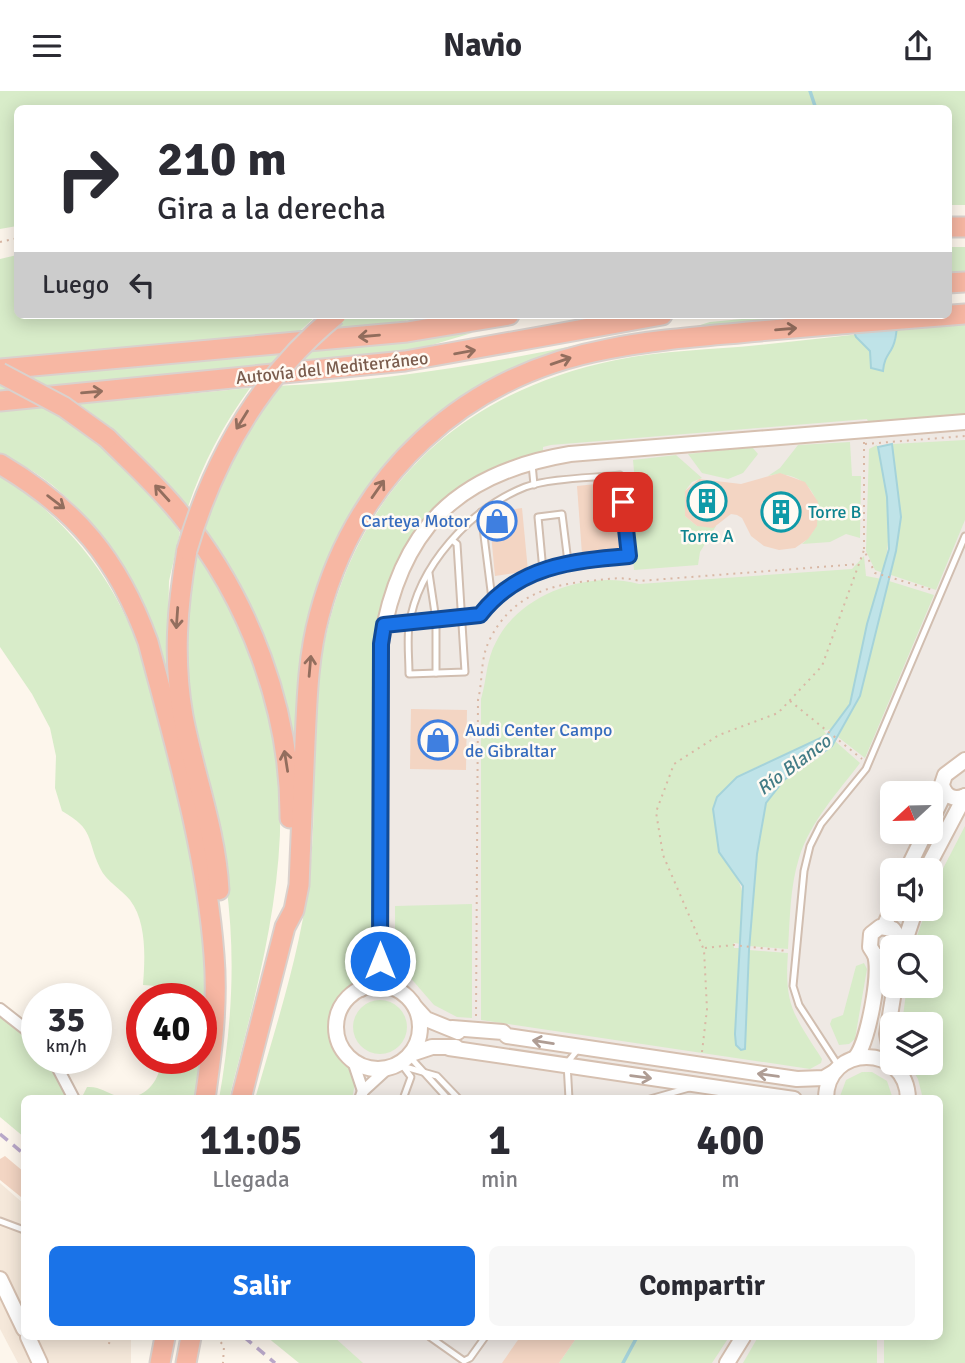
<!DOCTYPE html>
<html lang="es">
<head>
<meta charset="utf-8">
<style>
  :root { --surface:#fff; --page:#f7f7f7; --text:#2b2b33; --muted:#7c7c81; --accent:#1a73e8 }
  body { margin:0; font-family:Signika,sans-serif; background:var(--page); color:var(--text); height:100vh; display:flex; flex-direction:column; font-size:26px; white-space:nowrap }
  * { box-sizing:border-box; margin:0 }
  p { font-size:23px; color:var(--muted) }
  .icon { flex:none; width:38px; height:38px; fill:none; stroke:currentColor; stroke-width:2; stroke-linecap:round; stroke-linejoin:round }
  .map { position:relative; flex:1; overflow:hidden }
  .panel { position:absolute; left:21px; top:1004px; width:922px; height:245px; display:flex; flex-direction:column; background:var(--surface); border-radius:10px; box-shadow:0 4px 18px #0003 }
  .panel>* { flex:none }
  .top-card { position:absolute; left:14px; top:14px; width:938px; height:214px; border-radius:10px; box-shadow:0 4px 18px #0003; background:#fff; color:var(--text); overflow:hidden }
  .needle { width:46px; rotate:248deg }
  .buttons { position:absolute; left:880px; top:690px; display:grid; gap:14px }
  .buttons a { display:grid; place-items:center; width:63px; height:63px; border-radius:10px; background:var(--surface); box-shadow:0 4px 18px #0003; font-size:35px }
  .speed { position:absolute; left:21px; top:892px; display:flex; gap:14px; font-size:35px; font-weight:700; text-align:center }
  .speed>* { display:grid; place-content:center; width:91px; height:91px; border-radius:50%; background:var(--surface); box-shadow:0 4px 18px #0003; line-height:1 }
  .speed small { font-size:18px; font-weight:400 }
  .speed .limit { border:10px solid #d22; background:#fff; color:#111 }
  .pin { position:absolute; display:grid; place-items:center; width:60px; height:60px; color:#fff; margin:-30px; border-radius:14px; box-shadow:0 4px 10px #0006 }
  .me { position:absolute; width:77px; margin:-38px; rotate:0deg; stroke-linejoin:round; filter:drop-shadow(0 0 5px #0008) }
  .turn { display:flex; align-items:center; gap:24px; height:147px; padding:0 28px; font-size:32px }
  .turn .icon { width:91px; height:91px; stroke-width:2.5 }
  .turn b { display:block; font-size:49px; line-height:60px }
  .then { display:flex; align-items:center; height:66px; padding:0 28px; background:#0003; gap:14px; font-size:26px }
  .eta { display:flex; justify-content:space-evenly; align-items:center; height:119px; text-align:center }
  .eta b { font-size:42px; font-weight:800; line-height:49px }
  .button { display:flex; gap:14px; margin-top:auto; padding:14px 28px }
  .button a { flex:1; height:80px; border-radius:10px; background:var(--accent); color:#fff; font-size:28px; font-weight:800; line-height:80px; text-align:center }
  .button a+a { background:var(--page); color:var(--text) }
  header { display:flex; justify-content:space-between; align-items:center; height:91px; padding:0 28px; background:var(--surface); font-size:32px; font-weight:800 }
  .map>svg:first-child { display:block }
  .residential { fill:#f5e8da }
  .industrial { fill:#efe9e4; fill-rule:evenodd }
  .green { fill:#d8ecc9 }
  .water { fill:#bfe3e8; stroke:#a5d3da; stroke-width:2 }
  .lines { fill:none; stroke-linecap:round; stroke-linejoin:round }
  .stream { stroke:#a5d3da; stroke-width:3.5 }
  .building { fill:#f3d5c3 }
  .lane-casing { stroke:#d1beb0; stroke-width:9 }
  .street-casing { stroke:#d1beb0; stroke-width:14 }
  .secondary-casing { stroke:#d6c0b0; stroke-width:18 }
  .highway-casing { stroke:#dad1cd; stroke-width:23 }
  .path { stroke:#d9b8a5; stroke-width:2; stroke-dasharray:2 5; stroke-linecap:butt }
  .lane { stroke:#fff; stroke-width:5 }
  .street { stroke:#fff; stroke-width:10 }
  .secondary { stroke:#fff; stroke-width:14 }
  .highway { stroke:#f7b7a3; stroke-width:19 }
  .rail { stroke:#b9a8c9; stroke-width:3.5; stroke-dasharray:10 7; stroke-linecap:butt }
  .highway-bridge-casing { stroke:#dad1cd; stroke-width:23; stroke-linecap:butt }
  .highway-bridge { stroke:#f7b7a3; stroke-width:19 }
  .oneway { stroke:#936e5e }
  .oneway2 { stroke:#af9d94 }
  .route-casing { stroke:#114b97; stroke-width:18 }
  .route { stroke:#1a73e8; stroke-width:12 }
  .labels { text-anchor:middle; dominant-baseline:central; stroke-width:5; stroke-linejoin:round; paint-order:stroke }
  .street-label { font-size:18px; fill:#7a5c4d; stroke:#fffaf3 }
  .culture-label { font-size:18px; fill:#0d838f; stroke:#fffaf3; text-anchor:start }
  .shop-label { font-size:18px; fill:#366cbe; stroke:#fffaf3; text-anchor:end }
  .water-label { font-size:19px; font-style:italic; fill:#437c86; stroke:#fffaf3 }
</style>
</head>
<body>
<header><svg class="icon" aria-label="menu" viewBox="0 0 24 24"><path d="M4 6h16M4 12h16M4 18h16"/></svg>Navio<svg class="icon" aria-label="share" viewBox="0 0 24 24"><path d="M12 15V3M7 8l5-5 5 5M5 13v7h14v-7"/></svg></header>
<div class="map">
<svg width="965" height="1272" viewBox="0 0 965 1272">
  <rect width="100%" height="100%" fill="#fdf6ec"/>
  <polygon class="residential" points="0,1092 24,1113 24,1246 131,1246 131,1272 18,1272 0,1238"/>
  <g class="industrial">
    <path d="M965 254V783L931 856H892V894H927L921 933H892V971H927L940 1008H289L340 573 477 365ZM892 702H931V740H892ZM892 779H931V817H892Z"/>
    <polygon points="292,1246 898,1246 897,1272 322,1272"/>
  </g>
  <g class="green">
    <polygon points="0,0 965,0 965,114 949,114 948,18 18,18 17,135 0,138"/>
    <polygon points="948,156 965,156 965,182 949,184"/>
    <polygon points="17,164 18,224 317,224 299,241 0,268 0,168"/>
    <polygon points="350,224 451,224 331,239"/>
    <polygon points="746,224 843,224 687,238 710,231 742,228"/>
    <path d="M965 233V324L869 333 867 328 551 354 543 356V362L507 373 471 392 390 495 374 862 367 886 345 900 331 924 332 951 356 987 352 1008H255C277 931 304 851 311 770 317 706 310 640 320 576 346 410 450 303 616 269 662 259 712 259 759 254 828 247 896 238 965 233Z"/>
    <polygon points="472,242 405,262 0,300 0,284"/>
    <path d="M582 253C562 260 540 265 521 273 414 323 330 420 308 537 301 579 300 623 296 665 284 582 250 504 202 436L227 374 275 295C379 291 480 274 582 253Z"/>
    <path d="M250 297C223 334 203 372 188 416L112 341 113 338 79 313Z"/>
    <path d="M45 314C97 349 148 388 180 442L169 490 167 584C142 495 90 401 0 363V319Z"/>
    <polygon points="965,349 965,429 936,499 891,484 901,426 892,353"/>
    <path d="M850 351 852 385H861L860 447 846 443 830 451 802 453C836 425 811 374 768 385L780 377 798 354Z"/>
    <path d="M877 354C890 393 893 442 883 482L875 479 866 460 869 358Z"/>
    <polygon points="752,356 758,363 743,382 728,388 702,382 688,363"/>
    <polygon points="676,364 702,387 692,391 685,400 685,425 697,435 716,435 700,461 698,474 634,479 629,427 638,425 633,369"/>
    <path d="M0 385C57 420 103 473 130 535 146 570 153 610 163 647 196 769 218 881 197 1008H81L87 996C100 995 106 1002 118 1005 145 1011 159 991 162 968H201V908H170L169 896 143 894C145 868 147 831 130 809 121 798 106 790 100 777 86 747 95 739 62 720L55 697 56 665 50 637 32 603 0 556Z"/>
    <path d="M197 458C211 482 227 507 239 532 315 696 271 844 229 1008H219C232 935 236 865 226 792 219 736 200 682 190 626 180 571 184 512 197 458Z"/>
    <path d="M864 465 866 485 882 488 867 533 850 612 835 637 824 640 827 644 744 682 725 698 719 761C750 801 744 804 741 853L734 852V857H740L736 954 745 958 749 859 788 862C784 915 794 924 822 968L821 972 810 978 481 929V608C487 588 486 569 496 551 520 502 589 479 639 493L852 478Z"/>
    <polygon points="889,490 934,504 865,667 838,646 860,605"/>
    <path d="M835 650 860 672C838 701 810 731 799 767 790 796 790 827 788 858L749 855C752 819 753 727 772 701 788 679 821 673 835 650Z"/>
    <polygon points="965,735 965,1272 884,1272 884,1246 940,1246 940,1008 923,1008 918,988 908,971 931,971 931,933 902,933 907,894 931,894 931,856 913,856 927,817 931,817 934,795"/>
    <polygon points="472,813 472,927 457,926 434,914 395,869 395,815"/>
    <polygon points="864,872 867,878 855,948 849,953 839,954 830,933 832,928 843,924 856,875"/>
    <circle cx="380" cy="936" r="27"/>
    <polygon points="0,926 37,955 37,968 46,968 68,1008 24,1008 24,1046 0,1026"/>
    <polygon points="862,981 872,981 887,990 893,1008 839,1008 846,989"/>
    <polygon points="267,1246 334,1246 363,1272 299,1272"/>
    <polygon points="577,1246 729,1246 712,1272 559,1272"/>
    <polygon points="758,1246 877,1246 877,1272 743,1272"/>
  </g>
  <g class="water">
    <path d="M847 224H897C897 235 897 249 891 259 886 267 884 270 883 280L871 277 870 260 856 246Z"/>
    <polygon points="892,353 901,426 896,460 860,605 832,655 784,689 766,712 757,763 749,859 745,958 741,959 736,954 735,943 743,795 719,761 713,718 717,706 737,686 827,644 850,613 867,533 889,458 887,406 878,356"/>
  </g>
  <g class="lines">
    <g class="stream">
      <polyline points="810,0 816,18"/>
      <polyline points="623,1272 637,1246"/>
    </g>
  </g>
  <g class="building">
    <polygon points="780,382 805,391 818,411 817,435 808,448 795,457 779,459 764,455 751,445 742,427 737,424 731,423 713,437 697,435 685,425 685,400 699,388 741,393"/>
    <polygon points="615,391 623,460 582,463 577,395"/>
    <polygon points="522,417 528,480 495,485 489,422"/>
    <polygon points="411,618 467,619 466,679 410,678"/>
    <polygon points="5,1065 24,1081 24,1102 21,1106 0,1089 0,1068"/>
    <polygon points="520,1246 577,1246 559,1272 502,1272"/>
  </g>
  <g class="lines">
    <g class="lane-casing">
      <g id="lane">
        <polyline points="532,373 534,394"/>
        <path d="M452 449 457 453 465 581 409 583C409 567 407 550 409 535 418 475 470 418 525 396 550 387 593 387 620 384L629 465C579 470 531 475 492 508"/>
        <polyline points="543,480 538,426 562,423 568,471"/>
        <polyline points="429,482 436,529 436,582"/>
        <polyline points="387,534 480,525 492,508 481,421"/>
        <polyline points="410,966 448,1008"/>
        <polyline points="398,974 437,985 459,1008"/>
        <polyline points="402,974 411,986 403,1008"/>
        <polyline points="838,974 799,914 793,895 804,780 810,755 821,733 866,678 965,445"/>
        <polyline points="569,1008 567,972 579,957"/>
        <polyline points="650,1008 689,997"/>
        <polyline points="0,1130 24,1139"/>
        <polyline points="430,1246 464,1270 470,1267 485,1246"/>
      </g>
    </g>
    <g class="street-casing">
      <g id="street">
        <polyline points="0,918 37,947"/>
        <polyline points="53,968 74,1008"/>
        <polyline points="353,970 363,1000"/>
        <polyline points="360,1008 363,1000 387,978"/>
      </g>
    </g>
    <g class="secondary-casing">
      <g id="secondary">
        <path d="M965 669 945 684 942 693C944 705 954 710 965 705"/>
        <polyline points="931,730 945,701"/>
        <polyline points="907,779 926,740"/>
        <polyline points="926,779 965,705"/>
        <polyline points="884,836 892,817"/>
        <polyline points="903,856 916,817"/>
        <polyline points="892,863 885,866 875,864 870,856 871,843 880,836 893,838 899,847 898,856"/>
        <circle cx="378" cy="936" r="42"/>
        <path d="M361 898 371 889 380 870 381 553C399 439 456 382 570 363L965 331"/>
        <polyline points="416,917 426,928 458,941"/>
        <polyline points="452,937 503,941 507,945 797,988 824,987 834,981"/>
        <polyline points="449,957 794,1008"/>
        <polyline points="411,963 432,956 456,956"/>
        <path d="M856 966C868 950 881 883 875 864"/>
        <polyline points="892,969 887,943 895,894"/>
        <path d="M826 1008C826 952 907 952 908 1008"/>
        <polyline points="0,1188 24,1238"/>
        <polyline points="28,1246 40,1272"/>
        <polyline points="727,1272 743,1246"/>
      </g>
    </g>
    <g class="highway-casing">
      <g id="highway">
        <polyline points="948,136 965,136"/>
        <polyline points="948,192 965,191"/>
        <polyline points="0,278 407,241 509,224"/>
        <polyline points="0,310 405,270 662,224"/>
        <path d="M107 347C132 372 159 396 181 424 249 508 291 619 290 727"/>
        <path d="M0 373C76 418 118 468 148 551 175 654 206 758 214 864 218 912 212 961 205 1008"/>
        <path d="M187 459C177 516 173 568 183 625 194 683 216 740 219 799"/>
        <path d="M241 1008 285 836 294 819 299 794C301 746 303 699 305 651 307 609 308 566 319 525 356 384 463 285 608 258 657 248 709 245 760 240 828 234 897 228 965 223"/>
        <polyline points="160,1272 165,1246"/>
        <polyline points="186,1272 191,1246"/>
      </g>
    </g>
    <g class="path">
      <polyline points="0,151 18,147"/>
      <polyline points="864,351 864,459 875,482 933,499"/>
      <polyline points="865,353 965,345"/>
      <polyline points="790,610 862,668"/>
      <polyline points="705,857 734,854 787,860"/>
      <path d="M476 925 478 609C483 589 480 569 489 550 510 507 545 494 590 490 608 488 622 485 639 490L859 473"/>
      <polyline points="702,961 707,918 704,859 663,764 656,721 674,673 719,644 778,622 822,575 864,459"/>
      <polyline points="216,1246 224,1255 223,1272"/>
      <polyline points="109,1253 110,1246"/>
    </g>
    <use href="#lane" class="lane"/>
    <use href="#street" class="street"/>
    <use href="#secondary" class="secondary"/>
    <use href="#highway" class="highway"/>
    <g class="rail">
      <polyline points="0,1043 24,1063"/>
      <polyline points="244,1246 275,1272"/>
    </g>
    <g class="highway-bridge-casing">
      <g id="highway-bridge">
        <polyline points="0,282 64,316 107,347"/>
        <path d="M187 459C214 366 260 286 336 224"/>
      </g>
    </g>
    <use href="#highway-bridge" class="highway-bridge"/>
  </g>
  <defs><path id="oneway-shaft" d="M-6 0H5M1.5-3L5.5 0L1.5 3" fill="none" stroke-width="1.6" stroke-linecap="round" stroke-linejoin="round" transform="scale(1.75)"/></defs>
  <g class="oneway">
    <use href="#oneway-shaft" transform="translate(786 238) rotate(-5)"/>
    <use href="#oneway-shaft" transform="translate(369 245) rotate(175)"/>
    <use href="#oneway-shaft" transform="translate(465 261) rotate(-10)"/>
    <use href="#oneway-shaft" transform="translate(561 270) rotate(-19)"/>
    <use href="#oneway-shaft" transform="translate(92 301) rotate(-5)"/>
    <use href="#oneway-shaft" transform="translate(242 329) rotate(122)"/>
    <use href="#oneway-shaft" transform="translate(378 398) rotate(-55)"/>
    <use href="#oneway-shaft" transform="translate(162 402) rotate(-132)"/>
    <use href="#oneway-shaft" transform="translate(56 411) rotate(37)"/>
    <use href="#oneway-shaft" transform="translate(177 527) rotate(94)"/>
    <use href="#oneway-shaft" transform="translate(310 575) rotate(-85)"/>
    <use href="#oneway-shaft" transform="translate(286 670) rotate(-99)"/>
  </g>
  <g class="oneway2">
    <use href="#oneway-shaft" transform="translate(543 951) rotate(-171)"/>
    <use href="#oneway-shaft" transform="translate(768 984) rotate(-172)"/>
    <use href="#oneway-shaft" transform="translate(641 986) rotate(8)"/>
  </g>
  <g class="lines">
    <g class="route-casing">
      <path id="route" d="M380 870 381 553 384 534 480 524C518 475 571 470 629 465L623 411"/>
    </g>
    <use href="#route" class="route"/>
  </g>
  <defs>
    <g id="building-ring" transform="scale(2.0125)"><circle r="9.5" fill="#fffaf3" stroke="#0f9aa8" stroke-width="1.5"/><path d="M-4-6H4V6H1V3H-1V6H-4ZM-2.5-4.3h1.7v1.8h-1.7ZM.8-4.3h1.7v1.8H.8ZM-2.5-1h1.7V.8h-1.7ZM.8-1h1.7V.8H.8Z" fill="#0f9aa8"/></g>
    <g id="shop-ring" transform="scale(2.0125)"><circle r="9.5" fill="#fffaf3" stroke="#3f7fe0" stroke-width="1.5"/><path d="M-5-2.5h2.3a2.7 3.5 0 0 1 5.4 0H5L5.5 6h-11ZM-1.5-2.5h3a1.5 2.3 0 0 0-3 0Z" fill="#3f7fe0"/></g>
  </defs>
  <g fill-rule="evenodd">
    <use href="#building-ring" x="707" y="410"/>
    <use href="#building-ring" x="781" y="421"/>
    <use href="#shop-ring" x="497" y="430"/>
    <use href="#shop-ring" x="438" y="649"/>
  </g>
  <g class="labels">
    <g class="street-label">
      <text transform="translate(332 277) rotate(-6)">Autovía del Mediterráneo</text>
    </g>
    <g class="culture-label">
      <text x="808" y="421">Torre B</text>
      <text x="707" y="445" text-anchor="middle">Torre A</text>
    </g>
    <g class="shop-label">
      <text x="470" y="430">Carteya Motor</text>
      <text x="465" y="639" text-anchor="start">Audi Center Campo<tspan x="465" dy="21">de Gibraltar</tspan></text>
    </g>
    <g class="water-label">
      <text transform="translate(794 674) rotate(-37)">Río Blanco</text>
    </g>
  </g>
</svg>
<div class="buttons">
<a><svg class="needle" viewBox="-14 -14 28 28"><path d="M0-13l5 13h-10z" fill="#e53935"/><path d="M0 13l5-13h-10z" fill="#7c7c81"/></svg></a>
<a><svg class="icon" aria-label="sound" viewBox="0 0 24 24"><path d="M4 9h4l5-4v14l-5-4H4zM17 9q2 3 0 6"/></svg></a>
<a><svg class="icon" aria-label="search" viewBox="0 0 24 24"><circle cx="10" cy="10" r="6"/><path d="M15 15l6 6"/></svg></a>
<a><svg class="icon" aria-label="layers" viewBox="0 0 24 24"><path d="M12 4l9 5-9 5-9-5zM3 14l9 5 9-5"/></svg></a>
</div>
<div class="speed"><div>35<small>km/h</small></div><div class="limit">40</div></div>
<div class="pin" style="left:623px;top:411px;background:#d93025"><svg class="icon" aria-label="arrive" viewBox="0 0 24 24"><path d="M6 21V4h12l-3 4 3 4H6"/></svg></div>
<svg class="me" style="left:380px;top:870px" viewBox="-20 -20 40 40"><circle r="17" fill="#1a73e8" stroke="#fff" stroke-width="3"/><path d="M0-11L8 9 0 5-8 9z" fill="#fff"/></svg>
<div class="top-card">
<div class="turn"><svg class="icon" aria-label="right" viewBox="0 0 24 24"><path d="M7 20v-9h11M14 6l5 5-5 5"/></svg><div><b>210 m</b>Gira a la derecha</div></div>
<div class="then">Luego<svg class="icon" aria-label="left" viewBox="0 0 24 24"><path d="M17 20v-9H6M10 6l-5 5 5 5"/></svg></div>
</div>
<section class="panel">
<div class="eta">
<div><b>11:05</b><p>Llegada</p></div>
<div><b>1</b><p>min</p></div>
<div><b>400</b><p>m</p></div>
</div>
<div class="button"><a>Salir</a><a>Compartir</a></div>
</section>
</div>
</body>
</html>
